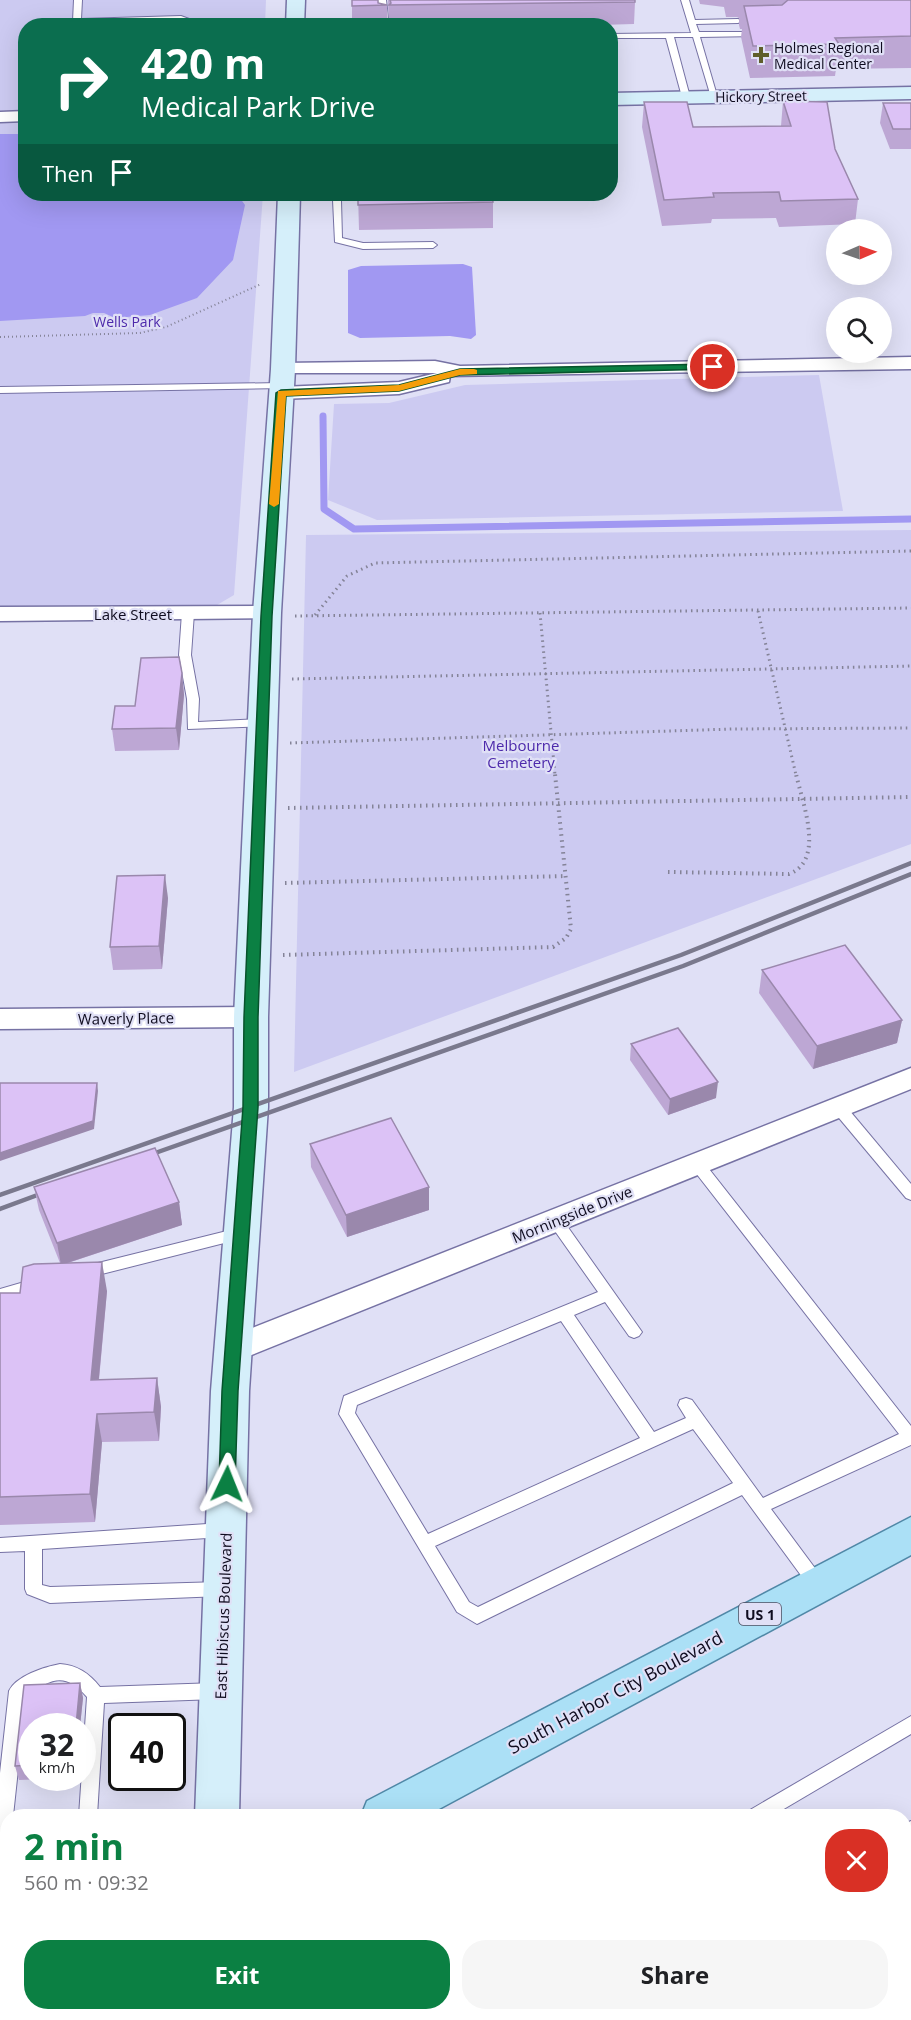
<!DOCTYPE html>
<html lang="en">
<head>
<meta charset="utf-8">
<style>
  :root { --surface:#fff; --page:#f6f6f6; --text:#202124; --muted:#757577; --accent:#0b8043 }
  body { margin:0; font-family:"Open Sans",sans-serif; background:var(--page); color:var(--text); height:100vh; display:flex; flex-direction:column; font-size:22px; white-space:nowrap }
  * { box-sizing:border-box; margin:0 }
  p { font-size:20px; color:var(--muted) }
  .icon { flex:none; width:33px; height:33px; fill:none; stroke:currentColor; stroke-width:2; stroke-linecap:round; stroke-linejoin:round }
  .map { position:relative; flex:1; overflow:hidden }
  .drawer { position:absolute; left:0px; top:1809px; width:912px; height:212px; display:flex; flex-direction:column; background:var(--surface); border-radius:24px 24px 0 0; box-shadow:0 6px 24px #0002 }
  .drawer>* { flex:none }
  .guide { position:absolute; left:18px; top:18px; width:600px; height:183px; border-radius:24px; box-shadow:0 6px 24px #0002; background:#0b6e4f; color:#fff; overflow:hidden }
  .needle { width:39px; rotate:88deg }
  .controls { position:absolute; left:826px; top:219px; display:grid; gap:12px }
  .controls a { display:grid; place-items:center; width:66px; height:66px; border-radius:50%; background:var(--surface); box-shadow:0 6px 24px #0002; font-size:30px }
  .speed { position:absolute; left:18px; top:1713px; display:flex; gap:12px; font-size:30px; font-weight:700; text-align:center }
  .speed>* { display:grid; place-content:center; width:78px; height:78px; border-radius:50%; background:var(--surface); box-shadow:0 6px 24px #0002; line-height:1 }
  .speed small { font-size:15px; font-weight:400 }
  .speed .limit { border:3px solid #111; border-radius:9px; background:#fff; color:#111 }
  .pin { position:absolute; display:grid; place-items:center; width:51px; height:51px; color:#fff; margin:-26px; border:3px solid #fff; border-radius:50%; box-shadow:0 2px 6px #0007 }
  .me { position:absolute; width:66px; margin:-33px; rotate:2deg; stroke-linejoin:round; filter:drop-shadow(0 0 4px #0008) }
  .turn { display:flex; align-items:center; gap:21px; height:126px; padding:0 24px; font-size:27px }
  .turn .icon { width:78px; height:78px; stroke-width:2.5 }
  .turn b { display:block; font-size:42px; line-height:51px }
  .then { display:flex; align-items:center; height:57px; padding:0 24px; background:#0003; gap:12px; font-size:22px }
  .round { display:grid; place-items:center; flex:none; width:63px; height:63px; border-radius:24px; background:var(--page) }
  .headline { display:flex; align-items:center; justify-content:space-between; height:102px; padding:0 24px }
  h1 { font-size:36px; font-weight:700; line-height:45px; color:var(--accent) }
  .primary-button { display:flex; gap:12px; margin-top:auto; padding:12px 24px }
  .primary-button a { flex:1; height:69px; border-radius:24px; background:var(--accent); color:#fff; font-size:24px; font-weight:700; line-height:69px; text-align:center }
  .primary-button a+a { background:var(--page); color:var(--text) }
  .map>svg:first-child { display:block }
  .green { fill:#cccaf1 }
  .water { fill:#a198f2 }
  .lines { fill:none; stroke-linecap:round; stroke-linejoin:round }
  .stream { stroke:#a198f2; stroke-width:7 }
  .lane-casing { stroke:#7672a4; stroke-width:2 }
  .street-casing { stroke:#7672a4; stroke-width:3 }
  .secondary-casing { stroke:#7672a4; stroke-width:3 }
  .primary-casing { stroke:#5088a7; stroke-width:3 }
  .path-far2 { stroke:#848397; stroke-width:2; stroke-dasharray:1 3; stroke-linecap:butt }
  .path-far1 { stroke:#848397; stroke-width:3; stroke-dasharray:1.5 4; stroke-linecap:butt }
  .path { stroke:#848397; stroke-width:4; stroke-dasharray:1.5 4.5; stroke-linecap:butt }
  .lane { fill:#fff; fill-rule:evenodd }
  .street { fill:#fff; fill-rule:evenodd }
  .secondary { fill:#d5effa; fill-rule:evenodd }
  .primary { fill:#abe0f6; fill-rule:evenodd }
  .rail { stroke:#7a798d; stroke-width:4.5 }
  .wall { fill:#bda7d4 }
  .shaded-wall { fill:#9a88ac }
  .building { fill:#dcc2f6; stroke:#9a88ac; stroke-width:1.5 }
  .route { fill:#0b8043; stroke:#07532c; stroke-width:1.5 }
  .slow { fill:#f59e0b }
  .poi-dot { fill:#5f5e2a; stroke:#e0e0f6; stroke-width:2 }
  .labels { text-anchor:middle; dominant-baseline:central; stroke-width:4.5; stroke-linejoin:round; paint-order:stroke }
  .far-poi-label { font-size:14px; fill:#0f0c1f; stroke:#e0e0f6; text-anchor:start }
  .far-street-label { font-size:14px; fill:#0f0c1f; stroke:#e0e0f6 }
  .far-park-label { font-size:14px; fill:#4d2aab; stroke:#e0e0f6 }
  .shield { fill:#e0e0f6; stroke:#4e4c60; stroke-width:1.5 }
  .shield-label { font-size:14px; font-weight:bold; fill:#0f0c1f }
  .street-label { font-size:15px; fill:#0f0c1f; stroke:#e0e0f6 }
  .park-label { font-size:15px; fill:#4d2aab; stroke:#e0e0f6 }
  .near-street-label { font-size:18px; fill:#0f0c1f; stroke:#e0e0f6 }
</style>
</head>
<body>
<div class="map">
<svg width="911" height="2020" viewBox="0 0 911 2020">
  <rect width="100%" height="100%" fill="#e0e0f6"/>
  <g class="green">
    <polygon points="0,0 266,0 265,25 26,26 25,112 0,113"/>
    <polygon points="25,122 26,194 263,194 234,595 217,605 0,606 0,123"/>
    <polygon points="819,375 843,511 377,520 328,500 334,404 389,403 465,385"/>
    <polygon points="911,530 911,844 294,1072 306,535"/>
  </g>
  <g class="water">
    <polygon points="0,134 25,134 26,194 237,194 245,205 233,260 197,298 150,315 115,318 104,313 93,313 85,316 0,321"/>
    <polygon points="463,264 472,267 476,335 471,339 450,336 360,338 348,333 348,270 361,266"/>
  </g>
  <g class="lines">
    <polyline class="stream" points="323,416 324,509 354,529 911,519"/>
    <g class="lane-casing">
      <g id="lane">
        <polygon points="74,0 82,0 81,19 181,16 208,26 196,26 180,20 77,23 73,21"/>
        <polygon points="378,0 386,0 389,26 381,26"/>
        <polygon points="681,0 689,0 695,20 738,19 742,21 738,23 696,24 699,32 758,32 762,34 758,36 700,37 718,99 711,97 693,37 674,37 690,97 686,99 682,97 666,38 610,38 610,34 691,33"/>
        <polygon points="337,197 341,200 342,238 363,243 433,242 437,245 433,248 363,249 335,242 333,200"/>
        <polygon points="281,383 286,386 284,388 0,393 0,387"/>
        <polygon points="188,610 194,613 191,655 199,699 198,722 263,719 267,720 269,723 267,726 188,729 187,699 179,655 182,613"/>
        <polygon points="839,1103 844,1104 911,1184 911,1200 906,1198 834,1112 832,1108 834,1104"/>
        <path d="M697 1159 702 1160 911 1426V1445L771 1509 823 1579 825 1584 823 1589 817 1591 811 1589 742 1495 483 1621 477 1624 457 1612 339 1414 344 1396 598 1292 550 1224 548 1220 550 1216H560L642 1332 639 1336 634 1338 629 1336 605 1302 574 1315 654 1432 686 1418 678 1405 680 1400 686 1398 692 1400 763 1498 899 1434 692 1168 690 1164 692 1160ZM561 1321 640 1438 428 1534 355 1413 357 1405ZM693 1429 733 1483 478 1607 469 1602 435 1546Z"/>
        <polygon points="239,1228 244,1230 246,1234 244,1238 86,1278 81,1276 78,1272 81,1268 86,1266"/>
        <polygon points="38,1278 43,1280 46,1284 43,1288 0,1301 0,1289"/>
        <polygon points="222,1523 228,1525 230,1530 228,1535 222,1537 42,1549 42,1585 50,1587 221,1582 227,1584 229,1589 227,1594 221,1596 50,1603 27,1594 25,1589 25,1551 0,1552 0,1538"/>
        <path d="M60 1664C77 1665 89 1673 100 1687L217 1683 223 1685 226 1691 223 1697 217 1699 104 1703 97 1816H79L87 1697C65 1671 52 1679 26 1695L13 1816H8V1859L0 1864V1773L9 1691C16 1676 44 1667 60 1664Z"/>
        <polygon points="911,1716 911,1734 772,1816 747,1816 750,1810"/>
        <polygon points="911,1821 911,1840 904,1843 904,1824"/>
        <polygon points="0,1891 8,1896 8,1935 1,1933 0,1929"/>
        <polygon points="199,2013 219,2013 220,2020 200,2020"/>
        <polygon points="351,2013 381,2013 378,2020 348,2020"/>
        <polygon points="458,2013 490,2013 493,2020 461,2020"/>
        <polygon points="773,2013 795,2013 798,2020 776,2020"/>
      </g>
    </g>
    <g class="street-casing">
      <g id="street">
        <polygon points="26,111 26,121 0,122 0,112"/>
        <polygon points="911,357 911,369 450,376 449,382 399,394 281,399 274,397 271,393 274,389 281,387 399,382 437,373 276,373 273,369 283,363 435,361 460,366"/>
        <polygon points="267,606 275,608 278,613 275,618 0,621 0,607"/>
        <polygon points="251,1007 261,1010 265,1017 261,1024 251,1027 0,1029 0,1009"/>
        <polygon points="911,1068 911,1089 244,1358 233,1362 222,1358 217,1349 222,1340"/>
      </g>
    </g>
    <g class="secondary-casing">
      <g id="secondary">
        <polygon points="287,0 305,0 304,26 286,26"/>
        <polygon points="911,87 911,99 610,105 610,93"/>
        <polygon points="278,194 300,194 295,369 281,613 268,1017 268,1107 249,1391 239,1816 195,1816 211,1391 234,1107 234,1017 253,613 271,369"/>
      </g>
    </g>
    <g class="primary-casing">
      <g id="primary">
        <polygon points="911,1517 911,1555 426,1816 361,1816 367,1801"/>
        <polygon points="8,1982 8,2013 28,2013 25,2020 0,2020 0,1984"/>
      </g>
    </g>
    <polyline class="path-far2" points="0,337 140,333 166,327 261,284"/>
    <g class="path-far1">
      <polyline points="758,611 796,775"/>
      <polyline points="540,613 555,775"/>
      <polyline points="315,615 347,576 375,563 911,551"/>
      <polyline points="295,616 911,608"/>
      <polyline points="292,679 911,666"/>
      <polyline points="290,743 733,729 911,728"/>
    </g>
    <g class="path">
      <polyline points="288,808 911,797"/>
      <path d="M668 872 789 874C826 860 802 802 796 774"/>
      <polyline points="285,883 566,876"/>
      <polyline points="283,955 553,947 566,938 571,929 555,774"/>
    </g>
    <use href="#lane" class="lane"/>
    <use href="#street" class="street"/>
    <use href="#secondary" class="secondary"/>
    <use href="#primary" class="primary"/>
    <g class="rail">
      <polyline points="141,1158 683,966 911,874"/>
      <polyline points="0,1195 681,955 911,863"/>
      <polyline points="0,1209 51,1190"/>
    </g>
  </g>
  <g class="wall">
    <polygon points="352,0 387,5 388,26 352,26"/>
    <polygon points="388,0 635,0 635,2 634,24 564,26 389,26"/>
    <polygon points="699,0 911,0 911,68 836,69 835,76 750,78 741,37 742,29 740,29 739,25 739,18 737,17 726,17 724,7 700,4"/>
    <polygon points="783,101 835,149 858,199 855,224 779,227 776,218 712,219 711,223 662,226 642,127 644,102 693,127 781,126"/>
    <polygon points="883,103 911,103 911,149 890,149 880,123"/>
    <polygon points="358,194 493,202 493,228 359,230"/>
    <polygon points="182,673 184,695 179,750 115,751 112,729"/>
    <polygon points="168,898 162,969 113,970 110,947"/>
    <polygon points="762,970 902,1020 897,1043 813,1069 759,993"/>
    <polygon points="631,1044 716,1098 668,1115 630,1060"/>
    <polygon points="310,1144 429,1210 347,1237 311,1167"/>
    <polygon points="34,1187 179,1202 182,1225 68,1263 107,1291 99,1380 157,1378 161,1407 159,1441 102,1442 95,1522 0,1525 0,1293 20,1293 60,1263 39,1210"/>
    <polygon points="80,1683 83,1698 80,1726 32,1726 32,1778 76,1778 19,1780 15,1766 24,1685"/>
  </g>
  <g class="shaded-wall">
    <polygon points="182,673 184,695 179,750 176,728"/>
    <polygon points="165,875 168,898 162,969 159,946"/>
    <polygon points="902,1020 897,1043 813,1069 817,1046"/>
    <polygon points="718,1082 716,1098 668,1115 670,1099"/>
    <polygon points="97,1083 98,1091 94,1129 0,1161 0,1153"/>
    <polygon points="429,1187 429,1210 347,1237 346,1215"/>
    <polygon points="179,1202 182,1225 61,1265 57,1243"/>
    <polygon points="102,1262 107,1291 96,1409 91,1380"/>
    <polygon points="157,1378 161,1407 159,1441 154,1412"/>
    <polygon points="97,1414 102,1442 95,1522 90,1494"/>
    <polygon points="80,1683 83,1698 80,1726 76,1726"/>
  </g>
  <g class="building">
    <polygon points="352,0 378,0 378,3 387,5 352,6"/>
    <polygon points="390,0 635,0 635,2 389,5 391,3"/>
    <polygon points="788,0 911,0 911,36 835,38 839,44 753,46 744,6 782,5"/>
    <polygon points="783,101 827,102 835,149 858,199 781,201 779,192 713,193 714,197 664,200 644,102 687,102 693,127 791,126"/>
    <polygon points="883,103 911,103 911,129 893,129"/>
    <polygon points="358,194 492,194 493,202 358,205"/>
    <polygon points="179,657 182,673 176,728 112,729 115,706 135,706 141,658"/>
    <polygon points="165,875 159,946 110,947 117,876"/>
    <polygon points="845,945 902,1020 817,1046 762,970"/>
    <polygon points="678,1028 718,1082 670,1099 631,1044"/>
    <polygon points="0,1083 97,1083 93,1121 0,1153"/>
    <polygon points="391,1118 429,1187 346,1215 310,1144"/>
    <polygon points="155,1148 179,1202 57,1243 34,1187"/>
    <polygon points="102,1262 91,1380 157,1378 154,1412 97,1414 90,1494 0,1497 0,1293 20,1293 23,1267 34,1264"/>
    <polygon points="80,1683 76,1726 32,1726 32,1765 15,1766 24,1685"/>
  </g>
  <polygon class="route" points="713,364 716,365 716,369 460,375 399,391 286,396 272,616 258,1017 258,1107 238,1391 235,1484 233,1489 221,1489 219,1484 222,1391 243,1107 244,1017 261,616 276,393 281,390 399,385 460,369"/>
  <polygon class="slow" points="474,369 477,370 477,374 460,375 399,391 286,396 279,504 274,507 269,504 278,391 399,385 460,369"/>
  <path class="poi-dot" d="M758 46h6v6h6v6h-6v6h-6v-6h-6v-6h6z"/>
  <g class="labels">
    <g class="far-poi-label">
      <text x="774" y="47">Holmes Regional<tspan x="774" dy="16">Medical Center</tspan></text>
    </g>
    <g class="far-street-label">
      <text transform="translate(761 96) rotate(-1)">Hickory Street</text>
    </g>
    <g class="far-park-label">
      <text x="127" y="321">Wells Park</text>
    </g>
    <rect class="shield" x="739" y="1603" width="42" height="22" rx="4.5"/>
    <g class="shield-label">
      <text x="760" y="1614">US 1</text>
    </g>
    <g class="street-label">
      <text x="133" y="614">Lake Street</text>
      <text transform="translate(126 1018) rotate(-1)">Waverly Place</text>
      <text transform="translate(572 1214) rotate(-22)">Morningside Drive</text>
      <text transform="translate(223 1616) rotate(-88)">East Hibiscus Boulevard</text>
    </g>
    <g class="park-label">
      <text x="521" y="745">Melbourne<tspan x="521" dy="17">Cemetery</tspan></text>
    </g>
    <g class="near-street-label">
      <text transform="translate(615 1692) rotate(-28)">South Harbor City Boulevard</text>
    </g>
  </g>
</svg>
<div class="controls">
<a><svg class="needle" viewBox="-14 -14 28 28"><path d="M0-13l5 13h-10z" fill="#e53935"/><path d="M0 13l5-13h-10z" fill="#757577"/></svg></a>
<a><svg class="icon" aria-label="search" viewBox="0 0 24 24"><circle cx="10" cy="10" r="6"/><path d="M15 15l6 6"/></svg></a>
</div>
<div class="speed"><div>32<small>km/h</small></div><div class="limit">40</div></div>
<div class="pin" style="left:713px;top:367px;background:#d93025"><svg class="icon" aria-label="arrive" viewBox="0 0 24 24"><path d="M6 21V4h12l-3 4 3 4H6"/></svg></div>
<svg class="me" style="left:227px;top:1484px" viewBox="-20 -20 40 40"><path d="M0-17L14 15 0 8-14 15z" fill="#0b8043" stroke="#fff" stroke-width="4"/></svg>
<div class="guide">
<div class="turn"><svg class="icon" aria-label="right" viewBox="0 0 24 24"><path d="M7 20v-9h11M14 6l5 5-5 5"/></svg><div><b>420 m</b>Medical Park Drive</div></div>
<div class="then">Then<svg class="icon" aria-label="arrive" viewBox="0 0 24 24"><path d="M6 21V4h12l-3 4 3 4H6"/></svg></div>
</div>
<section class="drawer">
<div class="headline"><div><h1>2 min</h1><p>560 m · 09:32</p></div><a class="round" style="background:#d93025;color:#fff"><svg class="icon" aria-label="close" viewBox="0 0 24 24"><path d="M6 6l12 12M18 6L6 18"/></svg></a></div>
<div class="primary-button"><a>Exit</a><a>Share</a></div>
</section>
</div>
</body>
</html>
